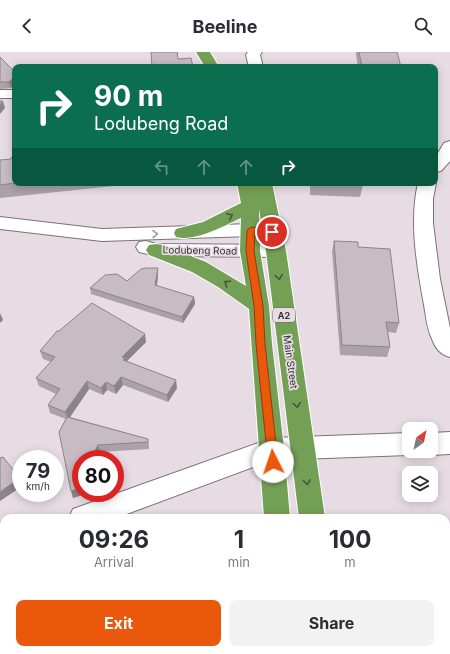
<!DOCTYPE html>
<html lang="en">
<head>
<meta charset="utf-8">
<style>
  :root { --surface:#fff; --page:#f2f2f3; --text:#2b2b33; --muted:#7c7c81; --accent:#ea580c }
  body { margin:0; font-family:Inter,sans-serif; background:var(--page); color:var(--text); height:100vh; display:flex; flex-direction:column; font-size:15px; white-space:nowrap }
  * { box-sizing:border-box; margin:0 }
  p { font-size:13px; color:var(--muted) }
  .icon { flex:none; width:22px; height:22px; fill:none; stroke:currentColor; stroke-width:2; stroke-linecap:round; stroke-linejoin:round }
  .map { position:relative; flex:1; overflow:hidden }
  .drawer { position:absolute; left:0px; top:462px; width:450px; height:140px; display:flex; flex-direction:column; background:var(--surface); border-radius:12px 12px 0 0; box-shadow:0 2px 10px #0003 }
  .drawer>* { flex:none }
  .banner { position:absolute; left:12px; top:12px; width:426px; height:122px; border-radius:8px; box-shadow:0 2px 10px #0003; background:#0b6e4f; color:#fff; overflow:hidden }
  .needle { width:26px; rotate:33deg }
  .tools { position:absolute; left:402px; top:370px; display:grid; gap:8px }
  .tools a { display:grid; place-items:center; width:36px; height:36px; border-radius:8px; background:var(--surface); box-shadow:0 2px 10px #0003; font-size:20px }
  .speed { position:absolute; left:12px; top:398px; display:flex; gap:8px; font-size:20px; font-weight:700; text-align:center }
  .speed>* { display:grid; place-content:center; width:52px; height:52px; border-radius:50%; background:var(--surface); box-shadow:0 2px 10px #0003; line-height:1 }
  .speed small { font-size:10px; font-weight:400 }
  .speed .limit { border:6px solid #d22; background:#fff; color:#111 }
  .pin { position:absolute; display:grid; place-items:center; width:34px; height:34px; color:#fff; margin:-17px; border:2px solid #fff; border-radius:50%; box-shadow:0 1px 4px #0007 }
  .me { position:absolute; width:44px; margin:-22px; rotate:356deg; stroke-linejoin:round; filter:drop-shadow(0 0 3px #0008) }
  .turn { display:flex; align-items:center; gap:14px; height:84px; padding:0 16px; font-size:18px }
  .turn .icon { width:52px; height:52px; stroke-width:2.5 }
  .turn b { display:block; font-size:28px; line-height:34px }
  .lanes { display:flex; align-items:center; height:38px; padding:0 16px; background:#0003; justify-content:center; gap:20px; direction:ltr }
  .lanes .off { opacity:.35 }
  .eta { display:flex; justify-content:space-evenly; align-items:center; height:68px; text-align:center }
  .eta b { font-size:24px; font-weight:700; line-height:28px }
  .action { display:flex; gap:8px; margin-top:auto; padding:8px 16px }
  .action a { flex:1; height:46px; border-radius:8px; background:var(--accent); color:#fff; font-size:16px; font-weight:700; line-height:46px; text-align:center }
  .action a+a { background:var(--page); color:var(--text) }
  header { display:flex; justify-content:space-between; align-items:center; height:52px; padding:0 16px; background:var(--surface); font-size:18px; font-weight:700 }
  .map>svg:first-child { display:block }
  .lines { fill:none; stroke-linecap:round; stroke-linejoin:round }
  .minor-casing { stroke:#7b7178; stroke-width:2 }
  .highway-casing { stroke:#fff; stroke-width:2 }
  .minor { fill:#fff; fill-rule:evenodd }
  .highway { fill:#74a056; fill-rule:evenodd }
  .wall { fill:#aba2a9 }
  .shaded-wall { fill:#8b8489 }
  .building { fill:#c7bcc4; stroke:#8b8489 }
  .oneway { stroke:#49533f }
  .oneway2 { stroke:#9a989a }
  .route { fill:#ea580c; stroke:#983908 }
  .labels { text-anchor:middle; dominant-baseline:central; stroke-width:3.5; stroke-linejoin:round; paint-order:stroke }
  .shield { fill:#e7dce4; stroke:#6b656a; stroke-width:1 }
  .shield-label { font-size:9px; font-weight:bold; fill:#363235 }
  .street-label { font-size:10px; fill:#363235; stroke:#e7dce4 }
</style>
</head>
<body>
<header><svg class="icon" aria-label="back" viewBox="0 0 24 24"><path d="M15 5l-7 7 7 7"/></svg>Beeline<svg class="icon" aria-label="search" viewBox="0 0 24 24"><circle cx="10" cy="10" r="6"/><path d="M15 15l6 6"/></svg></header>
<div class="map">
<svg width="450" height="602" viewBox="0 0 450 602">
  <rect width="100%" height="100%" fill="#e7dce4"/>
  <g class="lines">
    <g class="minor-casing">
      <g id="minor">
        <polygon points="248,0 262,0 260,3 263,15 249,15 246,3"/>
        <rect x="0" y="38" width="15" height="8"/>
        <polygon points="450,89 450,109 441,119 435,120 435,106 444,91"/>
        <path d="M435 130 436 131 433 147V171L440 227 450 276V305C441 303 435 296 432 287 427 277 426 264 424 253 417 215 409 170 418 131Z"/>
        <polygon points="0,165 102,177 251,172 279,176 281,180 279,184 272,186 251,184 102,189 0,177"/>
        <polygon points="146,189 156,192 276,193 283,194 286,199 283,204 276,205 156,204 139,200 136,195 139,190"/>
        <polygon points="450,380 450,402 431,403 422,400 431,399 431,381"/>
        <polygon points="409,381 409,399 418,399 409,403 272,408 116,466 69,466 73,457 272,386"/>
        <polygon points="4,476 4,502 0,503 0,477"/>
        <polygon points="4,540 4,570 0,572 0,542"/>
        <polygon points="4,585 4,598 23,598 22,602 0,602 0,586"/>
      </g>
    </g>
    <g class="highway-casing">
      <g id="highway">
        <polygon points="196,0 210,0 219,15 205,15"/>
        <path d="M237 131H272L286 199 325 466H299L266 199 259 157 260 199 269 254 272 292 284 397 290 466H264L249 257 218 235 192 220 149 203 146 198 149 193 156 192 163 193 206 210 246 234 240 199 241 166C224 174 195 190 176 185L174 181 176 177 203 170 241 151Z"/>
        <rect x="270" y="598" width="30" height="4"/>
        <rect x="310" y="598" width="30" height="4"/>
      </g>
    </g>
    <use href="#minor" class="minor"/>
    <use href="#highway" class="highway"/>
  </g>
  <g class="wall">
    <polygon points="356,0 397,0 401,15 358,15 356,3"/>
    <polygon points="0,5 15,20 15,32 11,36 0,37"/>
    <polygon points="0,108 15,131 142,131 0,146"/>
    <polygon points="310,131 363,131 363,133 360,145 310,143"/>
    <polygon points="334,189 358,195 399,271 396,281 388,280 390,295 387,305 340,303 332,199"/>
    <polygon points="158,216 158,223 157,234 194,245 195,252 183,271 91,242 90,236 127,229"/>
    <polygon points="59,279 146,290 127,309 177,336 168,350 123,333 116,342 107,338 103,343 89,337 70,365 148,387 149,394 149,397 100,400 73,446 66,367 50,361 48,353 56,342 39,334 36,326 51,310 43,307 40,299"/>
  </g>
  <g class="shaded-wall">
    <polygon points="15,24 15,32 11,36 9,30"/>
    <polygon points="3,49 5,56 0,62 0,53"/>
    <polygon points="158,216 158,223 156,240 155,233"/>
    <polygon points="194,245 195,252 183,271 182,265"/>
    <polygon points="0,261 3,268 0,271"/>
    <polygon points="145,282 146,290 126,310 126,314 122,305"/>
    <polygon points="121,325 123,333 116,342 114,334"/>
    <polygon points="176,328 177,336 168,350 167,343"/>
    <polygon points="87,329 89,337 68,368 65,360"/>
    <polygon points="106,330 107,338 103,343 101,336"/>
    <polygon points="98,393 100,400 96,407 91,407"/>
    <polygon points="20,426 21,429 21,435 0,449 0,440"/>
    <polygon points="81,436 81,441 89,441 73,446 71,439"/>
  </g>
  <g class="building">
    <polygon points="151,0 177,0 178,7 191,6 193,15 152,15"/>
    <polygon points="359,0 397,0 401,15 362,15"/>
    <polygon points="0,5 15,20 15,24 9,30 0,30"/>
    <polygon points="0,49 3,49 0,53"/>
    <polygon points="15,98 15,131 0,133 0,108 11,107"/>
    <polygon points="326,131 363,131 363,133"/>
    <polygon points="334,189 358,190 358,195 390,197 399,271 386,270 390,295 342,293"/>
    <polygon points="146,216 158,216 155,233 194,245 182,265 90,236 105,223 117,222 127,229 141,217"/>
    <polygon points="92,251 145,282 122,305 125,306 123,308 176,328 167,343 121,325 114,334 106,330 101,336 87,329 65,360 48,353 60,337 36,326 55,305 40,299 57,279 59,279"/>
    <polygon points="67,365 148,387 148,390 98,393 91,407 81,407 81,436 71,439 59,380"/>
    <polygon points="3,405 20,426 0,440 0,406"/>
    <polygon points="139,598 184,598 185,602 139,602"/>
  </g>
  <defs><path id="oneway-chevron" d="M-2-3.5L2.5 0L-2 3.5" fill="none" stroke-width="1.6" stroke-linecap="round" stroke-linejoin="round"/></defs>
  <g class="oneway">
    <use href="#oneway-chevron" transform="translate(230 164) rotate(-25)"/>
    <use href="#oneway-chevron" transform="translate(279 225) rotate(82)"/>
    <use href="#oneway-chevron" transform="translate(227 231) rotate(-146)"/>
    <use href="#oneway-chevron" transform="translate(297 353) rotate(82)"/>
    <use href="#oneway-chevron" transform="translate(307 430) rotate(83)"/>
  </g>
  <use class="oneway2" href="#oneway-chevron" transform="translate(155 182) rotate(-1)"/>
  <polygon class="route" points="251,175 272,177 276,180 272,182 255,181 254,199 263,254 265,292 278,410 277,414 273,415 269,414 268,410 256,292 254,254 246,199 247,178"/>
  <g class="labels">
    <rect class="shield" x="273" y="256" width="22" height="14" rx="3"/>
    <g class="shield-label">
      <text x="284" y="263">A2</text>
    </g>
    <g class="street-label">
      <text transform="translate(200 198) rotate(1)">Lodubeng Road</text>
      <text transform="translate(291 310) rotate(82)">Main Street</text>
    </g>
  </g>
</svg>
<div class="tools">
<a><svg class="needle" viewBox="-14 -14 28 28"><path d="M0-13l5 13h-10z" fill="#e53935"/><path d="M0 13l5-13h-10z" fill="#7c7c81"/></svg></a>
<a><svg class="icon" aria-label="layers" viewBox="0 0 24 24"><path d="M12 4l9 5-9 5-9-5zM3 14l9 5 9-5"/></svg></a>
</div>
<div class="speed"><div>79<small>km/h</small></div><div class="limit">80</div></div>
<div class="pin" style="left:272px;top:180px;background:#d93025"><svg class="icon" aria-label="arrive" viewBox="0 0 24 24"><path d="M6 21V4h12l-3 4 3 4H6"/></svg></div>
<svg class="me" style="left:273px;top:410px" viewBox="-20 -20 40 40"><circle r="19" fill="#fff"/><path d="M0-13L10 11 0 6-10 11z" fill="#ea580c"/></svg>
<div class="banner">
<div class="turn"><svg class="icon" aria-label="right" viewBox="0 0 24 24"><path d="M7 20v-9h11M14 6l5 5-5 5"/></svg><div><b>90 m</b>Lodubeng Road</div></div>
<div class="lanes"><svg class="icon off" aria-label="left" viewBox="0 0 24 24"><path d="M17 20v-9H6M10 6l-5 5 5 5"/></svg><svg class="icon off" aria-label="ahead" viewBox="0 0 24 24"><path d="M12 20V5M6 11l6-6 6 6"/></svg><svg class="icon off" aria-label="ahead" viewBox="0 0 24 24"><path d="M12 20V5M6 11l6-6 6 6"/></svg><svg class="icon" aria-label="right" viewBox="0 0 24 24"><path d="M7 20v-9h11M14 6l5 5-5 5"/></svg></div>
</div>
<section class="drawer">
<div class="eta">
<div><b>09:26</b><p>Arrival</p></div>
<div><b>1</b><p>min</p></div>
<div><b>100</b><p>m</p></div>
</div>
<div class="action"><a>Exit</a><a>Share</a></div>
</section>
</div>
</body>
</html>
